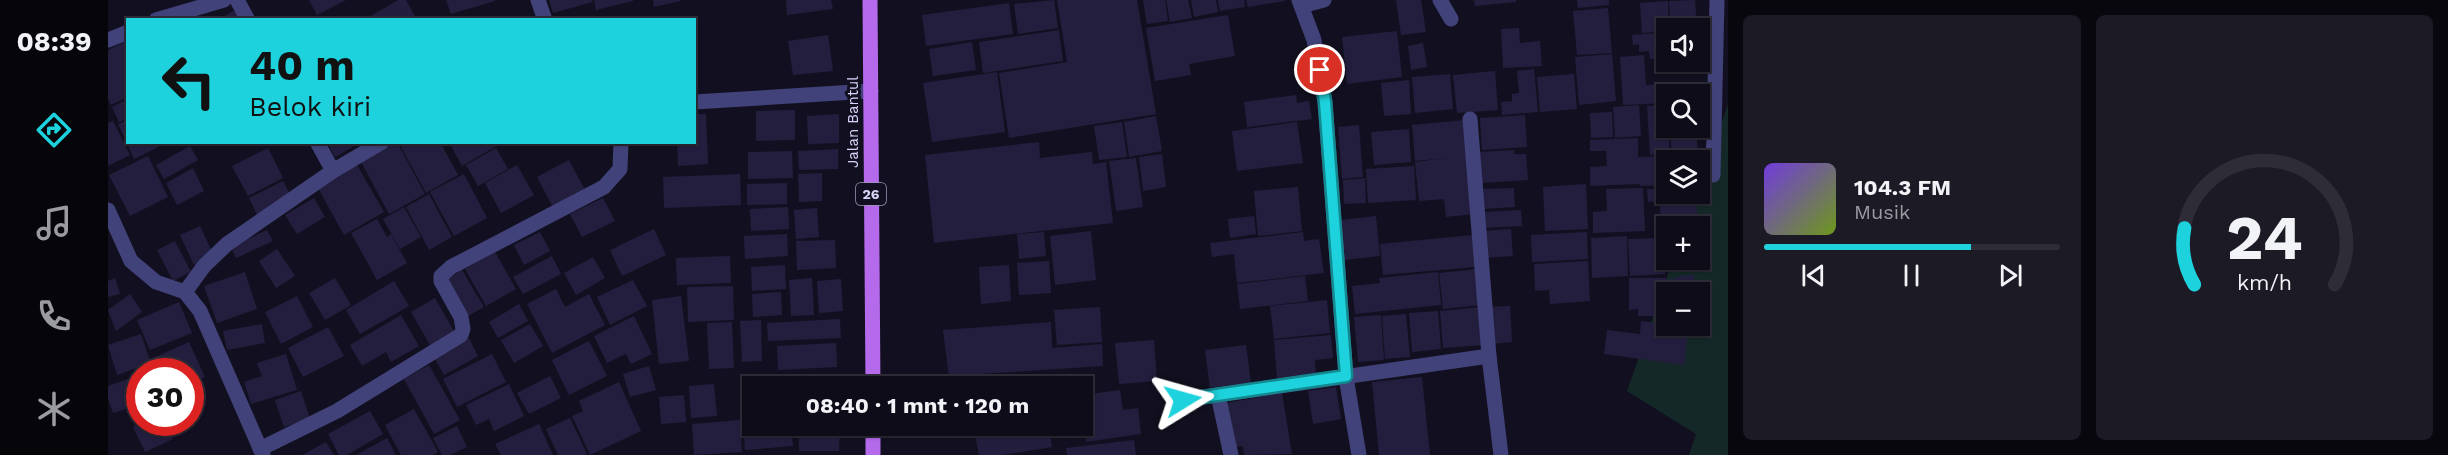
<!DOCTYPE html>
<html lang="id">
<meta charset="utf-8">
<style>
:root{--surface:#0e0c18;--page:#1c1a25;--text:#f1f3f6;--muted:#9b9ba2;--line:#2e2c37;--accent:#1dd2dc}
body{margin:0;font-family:"Work Sans",sans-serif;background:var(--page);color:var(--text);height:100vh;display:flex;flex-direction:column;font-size:22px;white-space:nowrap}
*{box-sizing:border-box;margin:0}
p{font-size:20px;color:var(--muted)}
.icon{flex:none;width:33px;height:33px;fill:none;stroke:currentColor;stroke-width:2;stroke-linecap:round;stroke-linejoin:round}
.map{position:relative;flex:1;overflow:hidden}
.sheet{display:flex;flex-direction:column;gap:15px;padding:15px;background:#08070d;width:720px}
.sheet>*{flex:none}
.guide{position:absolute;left:18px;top:18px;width:570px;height:126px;border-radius:0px;box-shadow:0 2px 4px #0004,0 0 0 2px var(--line);background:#1dd2dc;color:#111;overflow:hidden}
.buttons{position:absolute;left:1548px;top:18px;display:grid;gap:12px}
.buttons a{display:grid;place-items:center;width:54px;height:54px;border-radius:0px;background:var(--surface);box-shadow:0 2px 4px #0004,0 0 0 2px var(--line);font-size:30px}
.speed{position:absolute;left:18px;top:358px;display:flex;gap:12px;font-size:30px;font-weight:700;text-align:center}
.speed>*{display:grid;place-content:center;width:78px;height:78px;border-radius:50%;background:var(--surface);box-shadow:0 2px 4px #0004,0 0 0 2px var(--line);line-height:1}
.speed .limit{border:9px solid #d22;background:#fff;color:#111}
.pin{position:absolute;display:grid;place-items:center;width:51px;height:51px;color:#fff;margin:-26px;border:3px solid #fff;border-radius:50%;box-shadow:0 2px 6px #0007}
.me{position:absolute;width:66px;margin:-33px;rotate:82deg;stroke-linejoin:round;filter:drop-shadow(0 0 4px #0008)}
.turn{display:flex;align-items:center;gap:21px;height:126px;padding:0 24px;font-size:27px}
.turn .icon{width:78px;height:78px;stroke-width:2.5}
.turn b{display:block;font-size:42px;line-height:51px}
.sheet .card{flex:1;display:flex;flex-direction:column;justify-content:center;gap:9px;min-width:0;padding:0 21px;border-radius:9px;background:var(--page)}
.sheet .dial{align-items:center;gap:0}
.dial svg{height:156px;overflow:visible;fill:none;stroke:var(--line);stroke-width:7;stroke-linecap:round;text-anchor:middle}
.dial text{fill:var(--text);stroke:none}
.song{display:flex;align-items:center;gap:18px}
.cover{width:72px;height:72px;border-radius:9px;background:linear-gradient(135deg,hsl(260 70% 55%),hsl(80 70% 35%))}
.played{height:6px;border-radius:3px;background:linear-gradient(90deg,var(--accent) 70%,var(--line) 70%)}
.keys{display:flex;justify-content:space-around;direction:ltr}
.sheet .tiles{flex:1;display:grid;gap:15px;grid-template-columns:repeat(2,1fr)}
.trip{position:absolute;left:634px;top:376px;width:351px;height:60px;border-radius:0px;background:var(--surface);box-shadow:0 2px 4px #0004,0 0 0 2px var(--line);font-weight:700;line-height:60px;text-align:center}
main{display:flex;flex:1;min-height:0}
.dock{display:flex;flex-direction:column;width:108px;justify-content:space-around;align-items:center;background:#06050a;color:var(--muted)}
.dock .icon{width:42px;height:42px}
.dock .on{color:var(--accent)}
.dock b{font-size:27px;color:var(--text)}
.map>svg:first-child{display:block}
</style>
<main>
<nav class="dock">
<b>08:39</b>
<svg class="icon on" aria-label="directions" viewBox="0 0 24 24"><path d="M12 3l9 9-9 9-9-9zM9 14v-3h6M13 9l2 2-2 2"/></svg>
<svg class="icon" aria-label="music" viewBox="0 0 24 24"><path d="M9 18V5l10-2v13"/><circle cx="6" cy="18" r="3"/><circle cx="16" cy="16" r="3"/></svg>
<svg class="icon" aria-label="phone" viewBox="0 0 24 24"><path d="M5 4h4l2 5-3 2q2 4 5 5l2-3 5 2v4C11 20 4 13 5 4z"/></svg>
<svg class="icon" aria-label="climate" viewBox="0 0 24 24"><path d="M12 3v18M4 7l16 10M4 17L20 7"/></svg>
</nav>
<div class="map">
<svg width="1620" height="455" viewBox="0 0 1620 455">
<rect width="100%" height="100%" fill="#121020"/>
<path fill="#142927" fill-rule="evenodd" d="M1620 104V455H1581L1588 434 1519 391 1565 260H1592V226H1577L1589 194H1592V185ZM1558 292H1592V326H1558Z"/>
<path fill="#231e3e" d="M201 0H238L209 15Z
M290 0H298L309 20H256Z
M338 0H387V1L343 14Z
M441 0H484L485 2 445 13Z
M486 0H525V1L488 10Z
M545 0H572V1L546 7Z
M678 0H723L725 9 679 15Z
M946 0 950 28 910 34 906 4Z
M949 0H1029L1048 114 901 138 891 73 959 62Z
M1035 0H1057L1060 21 1039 24Z
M1058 0H1080L1084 18 1062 22Z
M1083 0H1108L1110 12 1086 17Z
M1110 0H1136L1137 7 1112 11Z
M1138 0H1176L1177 1 1140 7Z
M1288 0H1313L1318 32 1293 35Z
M1366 0H1408V2L1367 6Z
M1469 0H1501V5L1470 8Z
M1587 0 1589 28H1563L1561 1Z
M1560 1 1561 28H1558V31L1534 33 1532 3Z
M901 3 905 34 818 46 814 15Z
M1500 8 1504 53 1469 55 1465 11Z
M128 9 134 20H111Z
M1120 15 1127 56 1081 64 1083 75 1047 81 1038 28Z
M1411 28 1412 43 1432 41 1434 66 1395 68 1393 29Z
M951 30 955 61 875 73 871 42Z
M1289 31 1294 77 1239 84 1234 37Z
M1558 32V58L1542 59 1541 51 1531 52V44L1525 45 1524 35Z
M720 35 725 71 685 75 680 41Z
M20 40V97L3 105 0 99V50Z
M1592 41H1599L1601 71 1592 72Z
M864 42 868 70 825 76 821 49Z
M1315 43 1319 67 1303 70 1300 46Z
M1504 54 1508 101 1471 105 1467 57Z
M1536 55 1538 85 1592 82 1593 94H1558V103L1515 105 1512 57Z
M1426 69 1430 112 1394 115 1393 102 1404 101V94L1411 93 1409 71Z
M1387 71 1390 110 1349 113 1345 75Z
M889 72 897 132 824 142 815 83Z
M1342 74 1345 109 1307 113 1304 77Z
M1466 74 1469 109 1432 112 1429 77Z
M1301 80 1303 114 1276 116 1273 83Z
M1188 95 1189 103 1201 101 1204 119 1139 127 1136 102Z
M20 99V118L11 122 4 107Z
M1531 105 1533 136 1507 138 1505 107Z
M1558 105 1562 154 1542 155 1539 106Z
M687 110V140L648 141V111Z
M1504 112 1505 137 1483 138 1482 113Z
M586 114H598L600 164 570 166 569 142H586Z
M731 114V143L700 144 699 116Z
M1417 115 1419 147 1374 150 1372 118Z
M1048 116 1054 151 1021 157 1016 122Z
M20 120V142H60L26 159 10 124Z
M1358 120 1366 214 1338 217 1336 199 1311 201 1307 162 1339 158 1307 161 1304 125Z
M5 121 22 155 0 166V123Z
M1014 122 1019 157 991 160 986 126Z
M1189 122 1195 163 1129 171 1124 131Z
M1251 125 1255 177 1234 179 1230 127Z
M1301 129 1303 162 1266 165 1263 132Z
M1588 129 1590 153 1564 155 1562 130Z
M1530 138V157L1562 156V160H1558V185L1532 186V184L1482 186V167L1499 166 1498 151H1482V140Z
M219 142H253L227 157Z
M284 142H289L317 194 281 214 252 160Z
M301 142H332L350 175 318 193 293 147Z
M341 142H392V144L354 166Z
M931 142 932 158 984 152 985 164 998 162 1005 223 826 243 817 155Z
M82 146 90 160 56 179 48 165Z
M160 148 175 178 140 196 124 166Z
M388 148 400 169 370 186 358 165Z
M730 149V169L691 170 690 151Z
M1406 150V154H1418L1420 180 1373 183 1371 152Z
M684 151 685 178 640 179V152Z
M1054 154 1058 187 1035 191 1031 157Z
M1588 155V160H1564L1563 156Z
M40 156 60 197 22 216 1 175Z
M1028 158 1035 207 1008 211 1001 161Z
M461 160 477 190 445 207 429 177Z
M249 165 276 212 236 235 210 188Z
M409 165 426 195 393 213 377 183Z
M1306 166 1308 200 1260 203 1258 169Z
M85 168 96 191 69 205 58 183Z
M714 173V201L691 202 690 174Z
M356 174 379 218 346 236 322 192Z
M632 174 633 205 556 208 555 177Z
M1257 178 1258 203 1236 204 1235 180Z
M175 181 184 198 149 215 141 198Z
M679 183V204L639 205V184Z
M1478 184 1480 229 1437 231 1435 187Z
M1190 187 1194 231 1150 236 1146 191Z
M1406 188 1407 207 1375 209 1374 189Z
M1535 188 1537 231 1485 233V212L1499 211 1498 189Z
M1539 189H1558V194H1588L1590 226H1558V233H1553L1552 201 1540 202Z
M321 194 344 237 321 250 298 207Z
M206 198 217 217 189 234 177 215Z
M495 198 507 221 474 237 462 214Z
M296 207 313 237 292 249 275 219Z
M680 207 681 229 643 231 642 209Z
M709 208 711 237 688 239 686 210Z
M1413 210 1414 226 1375 228 1374 212Z
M1146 216 1148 234 1122 238 1120 219Z
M1268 216 1272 256 1236 260 1233 220Z
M269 219 279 237 283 234 299 263 269 280 243 233Z
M92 226 106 256 86 265 72 235Z
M546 229 558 255 514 276 502 250Z
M1403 229 1405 256 1375 258 1374 231Z
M159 230 165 241 128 258 123 247Z
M983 231 988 280 947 285 942 236Z
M432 232 442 251 416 265 406 245Z
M936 232 938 256 911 259 909 234Z
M1195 232 1196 241 1211 239 1216 273 1129 283 1126 254 1104 257 1102 243Z
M1479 232 1480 259 1424 262 1423 235Z
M679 234 680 256 637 259 636 236Z
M1365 235 1367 267 1275 275 1272 244Z
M1519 236 1520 276 1484 278 1483 238Z
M1555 238 1557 274 1522 276 1520 239Z
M727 240 728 268 689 270 688 241Z
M67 241 83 272 65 281 49 250Z
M169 249 187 276 168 288 151 261Z
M387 252 408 289 378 306 357 269Z
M444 256 453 274 415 294 405 277Z
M622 256 623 283 569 285 568 258Z
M485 257 497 278 468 295 456 273Z
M1558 260H1591L1592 270 1558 272Z
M941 261 943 293 911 295 909 263Z
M1480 261 1482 301 1442 304 1441 290 1427 291 1426 264Z
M677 265 678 289 644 291 643 267Z
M901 265 903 301 873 304 871 267Z
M1370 269 1374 305 1335 309 1331 273Z
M354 270 376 307 360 316 338 280Z
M137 272 149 309 109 323 96 286Z
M1330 272 1333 305 1247 314 1244 286 1272 283 1271 278Z
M1586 275 1587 292H1562V279H1569V276Z
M1197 276 1200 301 1132 309 1129 284Z
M7 278 12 294 0 297V281Z
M227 278 243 305 217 320 201 293Z
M704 278 706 315 683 316 681 280Z
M1521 278H1558V316H1530V309L1521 310Z
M733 279 735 311 711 313 709 281Z
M525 280 539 306 502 325 489 297Z
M286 281 301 306 252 334 238 310Z
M625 286 626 320 580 322 579 287Z
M448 289 457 307 481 294 497 325 444 353 419 304Z
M673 292 674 315 645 317 644 294Z
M22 294 34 312 8 331 0 310Z
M189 296 205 327 173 344 157 312Z
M573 296 581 361 551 364 544 300Z
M327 298 346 331 322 345 303 312Z
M1219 300 1222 333 1166 339 1162 306Z
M71 302 84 333 42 350 29 320Z
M411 304 420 321 390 338 381 322Z
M1402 306 1404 342 1382 344 1380 307Z
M992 307 994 342 949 345 946 310Z
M1374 307 1377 345 1335 348 1332 311Z
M1330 311 1333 349 1304 352 1301 313Z
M1298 314 1302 357 1277 359 1274 316Z
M293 315 311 346 283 362 278 352 254 366 242 345Z
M1273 315 1276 360 1250 362 1246 317Z
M526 316 544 354 523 364 518 354 499 363 486 336Z
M732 319 733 338 660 341 659 323Z
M653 320 654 361 634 362 632 321Z
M1533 321 1558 324V326L1581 327 1576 365 1496 354 1499 330 1532 334Z
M624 322 626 368 601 369 599 323Z
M943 322 944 348 994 344 995 366 841 376 835 330Z
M154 324 157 343 119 350 115 331Z
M422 324 435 346 406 363 393 340Z
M220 327 236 356 195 377 180 348Z
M33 334 43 363 9 375 0 345Z
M1223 335 1225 358 1207 360 1208 376 1169 379 1166 340Z
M361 338 370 356 336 375 326 357Z
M1046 340 1049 381 1011 384 1007 343Z
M481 341 499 376 461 395 444 360Z
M81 342 97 377 82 384V372H51L45 358Z
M728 343 729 367 670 370 669 346Z
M1138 345 1143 383 1102 388 1097 350Z
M178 354 189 390 143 404 136 382 154 376 149 363Z
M384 354 398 382 349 407 335 379Z
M321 365 352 420 326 434 296 379Z
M541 366 548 390 522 397 515 374Z
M442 376 453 398 421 414 409 393Z
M26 377 32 394V404L5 413 0 398V386Z
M1314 377 1322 455H1271L1264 382Z
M945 378 946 385 958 383 959 387H914L913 382Z
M511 382 533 431 482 455 464 416 475 411 471 401Z
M858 382 859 387H826V385Z
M401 384 416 416 386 431 381 419 368 425 358 405Z
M606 384 609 416 583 418 581 386Z
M1228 387 1233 419 1205 424 1200 391Z
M1012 390 1015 410 1030 408 1033 434 978 442 975 395Z
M193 391 202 419 176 427 167 400Z
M1174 393 1184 454 1136 455 1135 446 1125 447 1118 403Z
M576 395 578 422 553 424 551 397Z
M306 409 330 452 325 455H293L277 425Z
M262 411 275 434 239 455H231L220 434Z
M462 418 479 454 477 455H450L438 429Z
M645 419V426H683L685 446 637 450 635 420Z
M632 420 634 452 586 455 584 424Z
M33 423H58L65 439 37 452 25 427Z
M431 424 445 455H393L387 444Z
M349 426 359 447 342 455H334L325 438Z
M691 426H732L731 451H691Z
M829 426H863L864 433 831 437Z
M917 426H941L944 447 894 455H871L867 435Z
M279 438 288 455H248Z
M1026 440 1028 455H959L958 448Z
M218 442 226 455H194Z"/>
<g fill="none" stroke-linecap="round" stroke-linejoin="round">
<path stroke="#414279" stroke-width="15" d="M1381 356 1393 455"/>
<path stroke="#414279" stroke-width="15" d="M129 0 140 20
M430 0 437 20
M1191 0 1206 40 1217 102 1238 377 1251 455
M1332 0 1343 19
M1193 6 1216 0
M48 20 116 0
M0 40 20 32
M586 102 763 91
M209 142 225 171
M1605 175 1609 0
M0 210 23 261 48 282 77 292 92 311 155 455
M77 292 96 266 119 244 225 171 274 142
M1110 395 1123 455
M1075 400 1381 356 1362 119
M152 449 229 411 353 335 355 329 353 317 333 281V276L343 267 496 187 512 169 513 142"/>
<path stroke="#b46aeb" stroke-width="15" d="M762 0 765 387
M765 426V455"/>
</g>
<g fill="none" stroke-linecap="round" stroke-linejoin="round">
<g stroke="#13888f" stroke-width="15">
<path id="route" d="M1075 400 1238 376 1217 102 1212 70"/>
</g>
<use href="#route" stroke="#1dd2dc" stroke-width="10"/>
</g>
<g text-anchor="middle" stroke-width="6" stroke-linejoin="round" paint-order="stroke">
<rect fill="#121020" stroke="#9c99b8" stroke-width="1.5" x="748" y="183" width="30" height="22" rx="4.5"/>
<g font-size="14" font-weight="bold" fill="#d7d4f9">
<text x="763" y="199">26</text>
</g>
<g font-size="15" fill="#d7d4f9" stroke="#121020">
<text transform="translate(745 122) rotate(-90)" y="5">Jalan Bantul</text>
</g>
</g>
</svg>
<div class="buttons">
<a><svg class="icon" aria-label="sound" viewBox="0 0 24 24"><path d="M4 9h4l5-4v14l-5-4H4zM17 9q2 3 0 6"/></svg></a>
<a><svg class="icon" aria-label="search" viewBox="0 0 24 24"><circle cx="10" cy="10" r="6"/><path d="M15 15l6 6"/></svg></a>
<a><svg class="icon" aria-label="layers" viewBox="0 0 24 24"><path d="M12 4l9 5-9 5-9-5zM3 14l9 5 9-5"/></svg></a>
<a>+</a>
<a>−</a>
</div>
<div class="speed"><div class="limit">30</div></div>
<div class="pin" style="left:1212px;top:70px;background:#d93025"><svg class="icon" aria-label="arrive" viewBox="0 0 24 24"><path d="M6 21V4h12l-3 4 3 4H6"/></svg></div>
<svg class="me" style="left:1075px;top:400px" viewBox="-20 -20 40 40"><path d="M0-17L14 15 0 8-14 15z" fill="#1dd2dc" stroke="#fff" stroke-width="4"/></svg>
<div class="trip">08:40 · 1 mnt · 120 m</div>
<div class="guide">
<div class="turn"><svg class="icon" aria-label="left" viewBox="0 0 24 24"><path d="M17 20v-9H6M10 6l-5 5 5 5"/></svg><div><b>40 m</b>Belok kiri</div></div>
</div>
</div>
<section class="sheet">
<div class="tiles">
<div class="card">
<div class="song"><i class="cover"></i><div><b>104.3 FM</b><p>Musik</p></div></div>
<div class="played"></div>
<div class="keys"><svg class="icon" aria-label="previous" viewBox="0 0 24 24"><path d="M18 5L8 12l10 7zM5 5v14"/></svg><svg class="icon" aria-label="pause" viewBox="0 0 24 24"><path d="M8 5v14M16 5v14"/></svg><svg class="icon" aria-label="next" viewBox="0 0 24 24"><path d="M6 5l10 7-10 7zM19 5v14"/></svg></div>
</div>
<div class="card dial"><svg viewBox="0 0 100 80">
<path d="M14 69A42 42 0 1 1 86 69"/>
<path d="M14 69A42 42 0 0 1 9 40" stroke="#1dd2dc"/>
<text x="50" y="56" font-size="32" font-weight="700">24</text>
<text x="50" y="72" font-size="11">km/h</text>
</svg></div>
</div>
</section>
</main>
